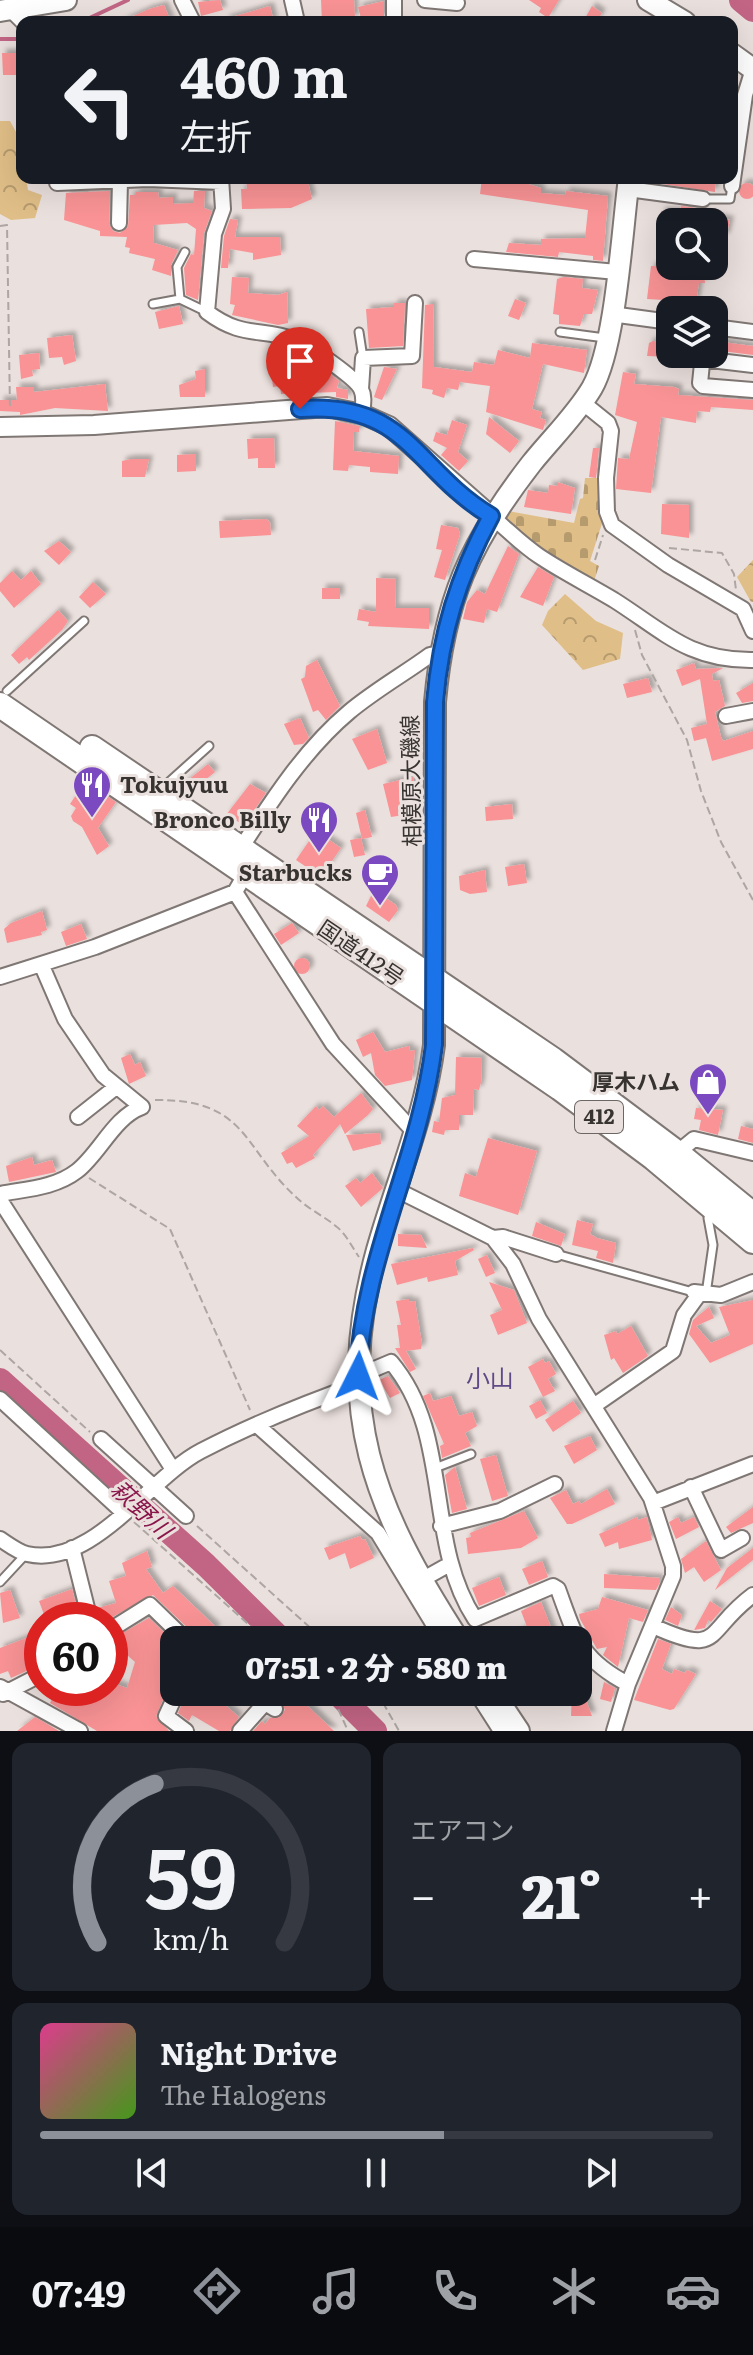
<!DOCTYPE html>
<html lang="ja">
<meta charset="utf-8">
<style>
:root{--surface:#171b24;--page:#20242c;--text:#f1f3f6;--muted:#9ea1a6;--line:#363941;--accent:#8c9099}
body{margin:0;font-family:Literata,"Noto Sans JP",serif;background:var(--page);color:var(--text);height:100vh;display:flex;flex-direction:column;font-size:30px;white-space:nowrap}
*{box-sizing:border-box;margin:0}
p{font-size:26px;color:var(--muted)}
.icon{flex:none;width:44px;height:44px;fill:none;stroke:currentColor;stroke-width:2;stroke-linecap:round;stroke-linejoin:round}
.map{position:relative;height:1731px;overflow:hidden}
.details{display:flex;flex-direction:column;gap:12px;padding:12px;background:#0d0f14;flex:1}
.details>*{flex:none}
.top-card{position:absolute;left:16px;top:16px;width:722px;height:168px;border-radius:16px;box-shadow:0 8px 32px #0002;background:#171b24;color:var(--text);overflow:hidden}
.buttons{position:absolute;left:656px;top:208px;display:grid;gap:16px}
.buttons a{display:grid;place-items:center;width:72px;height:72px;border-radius:16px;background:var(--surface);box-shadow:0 8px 32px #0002;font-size:40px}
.speed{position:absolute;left:24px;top:1602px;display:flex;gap:16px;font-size:40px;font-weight:700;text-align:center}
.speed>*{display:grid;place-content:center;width:104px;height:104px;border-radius:50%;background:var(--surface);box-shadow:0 8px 32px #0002;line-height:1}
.speed .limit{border:12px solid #d22;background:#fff;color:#111}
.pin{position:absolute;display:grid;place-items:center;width:68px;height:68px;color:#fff;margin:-82px -34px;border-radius:50% 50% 50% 0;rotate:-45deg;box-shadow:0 0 8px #0007}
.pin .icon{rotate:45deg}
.me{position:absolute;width:88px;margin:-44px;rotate:3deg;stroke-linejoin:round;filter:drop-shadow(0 0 6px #0008)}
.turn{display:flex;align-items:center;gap:28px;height:168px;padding:0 32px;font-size:36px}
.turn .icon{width:104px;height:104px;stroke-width:2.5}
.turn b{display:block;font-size:56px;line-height:68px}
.big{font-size:60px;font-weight:800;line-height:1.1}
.details .widget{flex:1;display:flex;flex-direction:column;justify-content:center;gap:12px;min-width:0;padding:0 28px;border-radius:16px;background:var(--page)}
.details .dial{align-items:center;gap:0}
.dial svg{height:208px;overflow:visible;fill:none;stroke:var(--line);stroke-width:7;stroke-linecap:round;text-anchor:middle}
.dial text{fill:var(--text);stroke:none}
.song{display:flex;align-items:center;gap:24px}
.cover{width:96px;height:96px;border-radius:12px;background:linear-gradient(135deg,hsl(330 70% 55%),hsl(100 70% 35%))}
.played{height:8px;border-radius:4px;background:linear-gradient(90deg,var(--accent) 60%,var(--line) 60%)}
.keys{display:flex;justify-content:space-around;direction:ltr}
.heat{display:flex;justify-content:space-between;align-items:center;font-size:44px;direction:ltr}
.details .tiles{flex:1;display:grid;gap:12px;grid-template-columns:1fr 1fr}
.widget:last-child{grid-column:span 2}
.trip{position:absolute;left:160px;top:1626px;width:432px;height:80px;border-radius:16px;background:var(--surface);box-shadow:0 8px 32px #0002;font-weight:800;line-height:80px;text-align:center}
.tab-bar{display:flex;height:128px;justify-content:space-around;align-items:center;background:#090b0e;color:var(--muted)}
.tab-bar .icon{width:56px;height:56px}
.tab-bar .active{color:var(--accent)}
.tab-bar b{font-size:36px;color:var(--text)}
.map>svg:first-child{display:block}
</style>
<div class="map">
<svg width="753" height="1731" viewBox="0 0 753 1731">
<defs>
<pattern id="forest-crowns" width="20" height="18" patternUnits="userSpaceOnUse" patternTransform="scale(2)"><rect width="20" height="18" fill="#e0be87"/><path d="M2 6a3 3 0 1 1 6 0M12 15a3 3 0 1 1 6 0" fill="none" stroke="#b69b6f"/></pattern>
<pattern id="cemetery-stones" width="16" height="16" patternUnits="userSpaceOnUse" patternTransform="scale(2)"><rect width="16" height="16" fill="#e0be87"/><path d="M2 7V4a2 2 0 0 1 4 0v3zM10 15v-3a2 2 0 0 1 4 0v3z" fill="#b69b6f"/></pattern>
<filter id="shadow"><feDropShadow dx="4" dy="-4" stdDeviation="2" flood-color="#0004"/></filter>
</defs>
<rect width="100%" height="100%" fill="#eae0dd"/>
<path fill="url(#forest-crowns)" d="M0 121H10L21 141 22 178H26L28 190 42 195 35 218 11 220 0 214Z
M753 560V602H751L737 577Z
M565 594 596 621 623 633 620 659 583 670 542 625 548 611Z"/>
<path fill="url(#cemetery-stones)" d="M585 478H601L605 514 590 561 599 566 594 581 540 549 505 516 508 511 574 523 580 499 583 498Z"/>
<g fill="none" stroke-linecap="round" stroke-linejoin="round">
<path stroke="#c26585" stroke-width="4" d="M81 22 128 0
M0 39H22"/>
<path stroke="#c26585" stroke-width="24" d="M741 0 753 10
M0 1380 206 1565 282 1640
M336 1692 375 1731"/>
</g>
<path fill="#f99395" filter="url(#shadow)" d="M220 0 223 10 201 16 198 2Z
M321 0H354L355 18 322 22Z
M529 0H559L548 18 539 12 541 8Z
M384 1V18L362 22 358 7Z
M164 5 171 22H120L149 9Z
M270 6 274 22H226L225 19Z
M592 6 602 13 596 22H583Z
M2 53H22V75H3Z
M246 178H307L312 199 291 208 242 209 241 189H247Z
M482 178H509L541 188V193L565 195 566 191 608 196 603 261 593 260V256L559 252 558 257 506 252 509 243 541 245V239L585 238 588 210 480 194Z
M649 178H716L715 192 649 182Z
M739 191a8 8 0 1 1 16 0a8 8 0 1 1-16 0Z
M110 191 109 224 113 231 120 233 128 227 130 195H136V192H158L159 198 173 197V204L193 203 194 191H205L204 208 212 211 204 233 198 300 186 295 184 268 191 254 194 255 196 229 187 223 153 225 154 243 178 250 171 265V276L152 270 155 259 129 253 130 248 125 247 127 237 100 236V231L64 220 66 193Z
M681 206 704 209 702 222H661V211H680Z
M714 217 730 220 726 237 714 235Z
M230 219 238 220 235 237H280L281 255 253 260V253L230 249 228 268H221L224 236Z
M651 266H703L705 283H699L696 302 647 299Z
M232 277 249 278 248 293 278 295 287 292 288 323 278 325 232 315 235 305 230 304Z
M564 277 583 279 582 288 598 290 592 314H584L580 326 559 324V315L553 314 557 279Z
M515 299 526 303 519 320 508 316Z
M394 303H405L403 346 369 348 366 309 394 307Z
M433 304 434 367 472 372 474 362 494 365 498 350 530 358 532 343 587 350 584 373 543 364 532 409 542 412 540 418 546 420 543 430 486 412 490 386 460 382 458 390 447 388 444 398 432 394 433 390 422 388 425 305Z
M179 306 183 324 159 329 155 312Z
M72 335 76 361 64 365 62 357 49 358 47 338Z
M653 341 670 344V357L647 356 649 343Z
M714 341 753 346V355L714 350Z
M39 353 40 369 32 370 33 376 21 379 19 355Z
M316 367 317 375 329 373 339 381 337 388 348 390V399L336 397V392L281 394 280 386 273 387 271 372Z
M384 367 397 369 382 400 374 397Z
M205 369V397H180L179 385 196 379 195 371Z
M623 372 636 374 634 384 674 387 679 389 678 395 753 400V410L711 407 710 412 697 411 696 423 661 417 651 493 616 489 618 458 629 459 637 422 615 415Z
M105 384 108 411 55 408 20 415V412L0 411V400H17L16 387H34V392Z
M489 417 519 441 510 453 486 434Z
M452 420 467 425 458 452 468 461 459 471 441 455 447 448 433 441 436 432 447 435Z
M335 421 359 426V432H354L353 451 399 456 398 474 370 472V467L349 465 348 471 333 470Z
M274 438 275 468H258V458L248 459 247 439Z
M593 448H599L596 478 589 477Z
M196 454V471L177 472V455Z
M131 459H149L145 477H122V461Z
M557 482 575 488 571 514 524 507 528 490 548 493 549 485 557 486Z
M662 504 689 505V538L661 534Z
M266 519 270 522 271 535 220 538 219 521Z
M441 525 458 528 460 534 445 580 434 577 442 550 436 549Z
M59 541 71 552 59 565 44 551Z
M508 546 519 554 497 612 487 609 484 623 463 619 467 602 477 590 485 594Z
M538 567 554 577 543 606 520 597Z
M12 571 21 580 31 571 41 584 14 608 0 591V583Z
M376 578 396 579 395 608H429V629L368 626 369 622 357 620 359 609 376 612Z
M93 582 106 594 90 608 79 597Z
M322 588H340V599H322Z
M58 610 68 621 62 630 29 660 27 657 19 664 11 655Z
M317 660 340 706 326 720 318 710 313 712 301 679 305 677 306 666Z
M694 663 696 669 723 668 712 674 713 681 719 680 725 706 715 712 721 737 723 741 753 731V749L712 761 706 738 694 741 691 728 707 724 700 679 682 686 676 670Z
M648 678 652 692 627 698 623 684Z
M753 683V701L742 703 736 693Z
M300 718 309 738 303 744 294 745 284 724Z
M377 729 387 763 368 770 352 739Z
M208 764 215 772 189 793 182 785Z
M413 777 417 796 409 797 410 814 391 817 383 784Z
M250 784 266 793 244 825 226 815Z
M91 786 116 802 98 828 109 846 97 855 82 827 73 821 71 816 76 808 70 804 78 792 84 796Z
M512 804 513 819 486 821 485 807Z
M365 810 372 837 362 839 356 813Z
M316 831 341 848 321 877 296 860Z
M361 838 365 855 354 857 350 840Z
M524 864 527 883 508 886 505 867Z
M485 870 487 892 470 894 460 890 459 876Z
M374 890 396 905 398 910 389 922 366 906Z
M42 911 47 930 41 932 42 935 7 943 4 929 11 923Z
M292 923 299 933 281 945 274 934Z
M81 924 87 939 66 946 61 932Z
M294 966a8 8 0 1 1 16 0a8 8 0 1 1-16 0Z
M373 1032 385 1052 409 1046 410 1051 415 1050 412 1080 385 1086 375 1075 371 1053 363 1057 356 1040Z
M130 1054 135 1065 140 1062 146 1076 129 1084 121 1058Z
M456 1057 482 1058 481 1082 479 1090 474 1089 473 1115H459V1130H445L444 1135 432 1132 434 1121 439 1122 442 1098 455 1095Z
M361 1093 373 1109 368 1115 345 1134 340 1124 313 1155 315 1158 296 1168 292 1162 287 1164 281 1153 309 1136 297 1126 316 1106 319 1110 323 1106 334 1117Z
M696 1108 723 1110 718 1135 699 1130 701 1120 694 1119Z
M741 1126 753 1129V1143L738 1139Z
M380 1133 381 1144 353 1151 346 1135Z
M488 1138 537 1151 518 1215 459 1196 465 1173 476 1177Z
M32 1157 34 1165 52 1160 56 1172 9 1182 6 1166Z
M372 1173 383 1188 361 1207 345 1186 356 1178 360 1183Z
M577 1220 593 1224 590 1234 597 1238 616 1243 613 1263 596 1258 598 1251 572 1245Z
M536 1222 565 1234 561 1246 532 1236Z
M398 1234 421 1235 427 1248 398 1246Z
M473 1248 474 1250 455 1261 458 1275 428 1282 427 1277 397 1285 391 1264Z
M487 1255 495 1273 486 1277 478 1259Z
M489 1282 514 1290 527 1323 498 1335 490 1315 502 1310Z
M409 1299V1302L415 1301 422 1344 421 1349 406 1351 416 1369 410 1372 395 1348H400L397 1325H401L396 1301Z
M753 1300V1344L710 1363 689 1334 693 1320 709 1307 714 1318 696 1326 711 1343 730 1335 719 1307Z
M631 1326 648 1356 623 1373 614 1358 611 1360 604 1335 616 1331 617 1334Z
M543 1359 545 1363 549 1361 556 1374 548 1379 555 1391 543 1397 528 1367Z
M388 1376 400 1393 390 1398 379 1380Z
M430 1393 433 1401 451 1396 459 1416 472 1412 477 1426 465 1433 471 1446 442 1458 440 1446 444 1444 423 1396Z
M540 1400 547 1413 536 1419 529 1406Z
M573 1401 581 1413 553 1432 545 1420Z
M590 1436 597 1450 574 1464 564 1446Z
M496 1455 508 1496 492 1501 480 1459Z
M455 1467 467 1509 452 1513 445 1475Z
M607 1489 615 1504 572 1524H567L550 1498 566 1490 573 1504 579 1501 581 1504Z
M753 1507V1523L731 1533 726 1527Z
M524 1511 538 1538 521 1548 468 1554 466 1538 471 1537 470 1533Z
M637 1517 638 1520 647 1517 652 1540 619 1549 618 1542 605 1547 599 1534Z
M678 1517 681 1523 694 1517 699 1527 676 1539 669 1522Z
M360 1536 362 1540 365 1539 374 1558 350 1569 345 1553 329 1560 324 1548Z
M706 1541 721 1570 704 1582 694 1567 685 1573 681 1559Z
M753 1548V1560L715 1590 727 1568Z
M147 1551 152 1567 146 1569 163 1593 173 1586 217 1628 208 1640H196L193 1633 153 1595 107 1620H100L97 1608 116 1603 109 1581 126 1576 122 1563Z
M542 1561 548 1577 529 1585 522 1569Z
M604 1574 660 1578V1582L656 1590 604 1588Z
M499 1577 506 1595 479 1606 472 1588Z
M72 1589 80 1620H46L39 1601Z
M10 1590 20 1618 3 1623 0 1593Z
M602 1597 648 1610 643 1622 629 1618 618 1667 603 1655 607 1647 597 1649 580 1619 579 1614 598 1609Z
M710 1601 722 1609 711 1622 708 1620 705 1628 694 1630Z
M541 1602 556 1640H503L527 1627 521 1611Z
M671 1607 682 1615 678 1626 665 1620Z
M149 1618 174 1642V1683L168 1688 156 1716 169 1731H97L50 1703 58 1688H72L82 1693 84 1688 105 1698 110 1682 127 1688 135 1662 120 1649 110 1672V1640Z
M42 1632V1664L11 1678 8 1671 0 1674V1648Z
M658 1639 671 1644 662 1669 672 1674 674 1669 685 1673 687 1670 696 1674 674 1709 670 1710 634 1700Z
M604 1682 615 1688 611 1702 600 1699Z
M187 1692H219L228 1697 224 1704 239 1717 230 1731H219L192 1715 189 1721 178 1713Z
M263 1692H293L334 1731H253L262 1721 265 1724 270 1718 280 1717 285 1710 281 1701Z
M572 1692H583L592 1716H571Z
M35 1717 59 1731H17Z"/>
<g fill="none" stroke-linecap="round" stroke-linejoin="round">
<g stroke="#7f7774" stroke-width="11">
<path id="lane" d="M703 199H730L732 186
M185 252 177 267 180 299 207 312
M153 304 180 299
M359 332 363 358
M560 332 605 338
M7 691 84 621
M160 790 209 746
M556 1254 693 1292
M706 1294 713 1245 708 1218 712 1214
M435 1468 471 1454
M0 1582 26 1554
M233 1692 242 1698"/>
</g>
<g stroke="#7f7774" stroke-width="18">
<path id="street" d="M182 0 193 22
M292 0 297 22
M425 0 457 3
M12 11 23 22
M394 22V0
M57 178V183L148 179 221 182
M221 178 223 209 214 234 207 312C243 339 260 327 295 340 308 345 356 378 361 389 365 397 363 405 362 414
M732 186 745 95 753 69
M628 189 703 199
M119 223 120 181
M474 259 617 272
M611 314 670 322
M714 327 753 332
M703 354 700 383 703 386 753 390
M702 359 753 365
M361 389 363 358 412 356 415 303
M582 402 608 423 611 431 606 478 607 512 612 525 668 565 743 609 753 631
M491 516C507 529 521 544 539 556 563 572 589 585 614 600 663 631 689 661 753 660
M726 716 753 711
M241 848C272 800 305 749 349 712 374 691 404 674 430 655L439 653
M246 873 235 892 333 1044 415 1133
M0 977 95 947 235 892
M78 1117 116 1087
M677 1153 694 1139 753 1153
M397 1190 493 1238 503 1237 556 1254
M0 1194C26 1189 55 1188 77 1171 100 1153 114 1117 142 1107L103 1075 65 1019 42 966
M0 1200 172 1468
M493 1238 513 1264 539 1319 651 1498 673 1566V1576L628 1684 614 1731
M694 1292 721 1295 753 1282
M358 1376 391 1362C453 1435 424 1541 475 1619L553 1586 558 1589C576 1638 580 1659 628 1684
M0 1399 124 1513
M595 1405 673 1351 684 1315 700 1293
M257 1425 378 1533 443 1640
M101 1439 186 1516
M691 1487 721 1550 742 1538
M653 1503 753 1464
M441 1526 500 1511 555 1484
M0 1539C8 1544 18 1552 27 1554 92 1569 149 1478 201 1451 251 1425 305 1403 359 1384
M72 1548 90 1620
M416 1583 450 1564
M653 1626C723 1658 704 1631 753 1595
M110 1630 150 1605 186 1640
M0 1687 80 1731
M177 1692 166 1716 186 1731
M476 1692 501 1731
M3 1694 42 1674
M240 1731 265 1703 275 1709"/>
</g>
<g stroke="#7f7774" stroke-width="22">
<path id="secondary" d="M0 427 94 425 327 407 362 414 389 426 491 516"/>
</g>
<g stroke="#7f7774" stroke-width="24">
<path id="primary" d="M648 0 685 22
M0 11 66 0
M732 54 753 69
M459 1640C373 1507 333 1410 377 1250 396 1182 425 1117 434 1045L435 702C444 600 469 544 531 464 551 439 576 415 592 388 616 346 622 230 629 178
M493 1692 519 1731"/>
</g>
<g stroke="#7f7774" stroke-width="28">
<path id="highway" d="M0 705 560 1088 654 1158 753 1241
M92 748 553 1060 677 1153 753 1215"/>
</g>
<path stroke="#ada6a3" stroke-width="2" stroke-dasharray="8 4" stroke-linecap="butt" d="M0 226 7 225 10 409
M669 548 722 553 734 574 736 590
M595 560 603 535
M635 630 642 655 687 740 701 791 721 842 753 900
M155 1100C248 1099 242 1148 296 1197 308 1209 324 1216 337 1227 346 1234 352 1247 359 1257
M89 1178 170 1229 250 1410
M0 1350 90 1432
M134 1522 266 1640
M197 1526 324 1640
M322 1692 336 1704 348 1731
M377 1692 399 1731"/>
<use href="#lane" stroke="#fff" stroke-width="7"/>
<use href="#street" stroke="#fff" stroke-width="14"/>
<use href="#secondary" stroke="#fff" stroke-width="18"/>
<use href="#primary" stroke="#fff" stroke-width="20"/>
<use href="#highway" stroke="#fff" stroke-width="24"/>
</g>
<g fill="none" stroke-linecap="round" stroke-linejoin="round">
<g stroke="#114b97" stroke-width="20">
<path id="route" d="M300 409C408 401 414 470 491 516 458 577 441 633 435 702L434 1045C420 1160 362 1258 358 1376"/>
</g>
<use href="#route" stroke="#1a73e8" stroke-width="14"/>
</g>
<defs>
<g id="restaurant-pin" transform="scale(2)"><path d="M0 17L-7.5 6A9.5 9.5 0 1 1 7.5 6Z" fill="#7b49c0" stroke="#eae0dd"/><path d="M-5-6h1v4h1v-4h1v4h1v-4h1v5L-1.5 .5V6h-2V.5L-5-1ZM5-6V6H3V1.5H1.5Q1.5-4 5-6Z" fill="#fff"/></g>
<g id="cafe-pin" transform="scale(2)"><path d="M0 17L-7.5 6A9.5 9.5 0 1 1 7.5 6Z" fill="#7b49c0" stroke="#eae0dd"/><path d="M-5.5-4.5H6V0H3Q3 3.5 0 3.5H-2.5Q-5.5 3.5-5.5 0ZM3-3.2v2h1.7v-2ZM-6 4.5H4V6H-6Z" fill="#fff"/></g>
<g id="shop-pin" transform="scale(2)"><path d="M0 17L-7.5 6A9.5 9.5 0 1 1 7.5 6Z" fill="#7b49c0" stroke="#eae0dd"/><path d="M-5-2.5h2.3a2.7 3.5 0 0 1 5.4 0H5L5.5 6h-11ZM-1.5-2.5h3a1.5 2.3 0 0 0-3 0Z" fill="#fff"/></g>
</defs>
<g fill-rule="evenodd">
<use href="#restaurant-pin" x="92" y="785"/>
<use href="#restaurant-pin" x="319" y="820"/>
<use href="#cafe-pin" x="380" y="873"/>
<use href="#shop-pin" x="708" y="1082"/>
</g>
<g text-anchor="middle" stroke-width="6" stroke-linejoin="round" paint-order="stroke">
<rect fill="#eae0dd" stroke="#6c6765" stroke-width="2" x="575" y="1101" width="48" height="32" rx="6"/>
<g font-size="20" font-weight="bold" fill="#363331">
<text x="599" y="1124">412</text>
</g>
<g font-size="22" fill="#363331" stroke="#eae0dd">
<text transform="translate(411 781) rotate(-91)" y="8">相模原大磯線</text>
<text transform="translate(361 953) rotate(34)" y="8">国道412号</text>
</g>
<g font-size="22" font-weight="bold" fill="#363331" stroke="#eae0dd" text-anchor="end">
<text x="120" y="793" text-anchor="start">Tokujyuu</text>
<text x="291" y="828">Bronco Billy</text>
<text x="352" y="881">Starbucks</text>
<text x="680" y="1090">厚木ハム</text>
</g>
<g font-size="24" fill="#604987" stroke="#eae0dd">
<text x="490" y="1387">小山</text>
</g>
<g font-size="24" font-style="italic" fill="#8a174b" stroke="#eae0dd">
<text transform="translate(141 1510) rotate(43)" y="8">萩野川</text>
</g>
</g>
</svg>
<div class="buttons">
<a><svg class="icon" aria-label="search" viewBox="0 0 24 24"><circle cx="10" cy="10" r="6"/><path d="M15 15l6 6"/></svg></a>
<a><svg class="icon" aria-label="layers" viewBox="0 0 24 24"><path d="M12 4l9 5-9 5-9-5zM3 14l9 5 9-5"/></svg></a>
</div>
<div class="speed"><div class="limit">60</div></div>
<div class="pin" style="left:300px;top:409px;background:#d93025"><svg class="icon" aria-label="arrive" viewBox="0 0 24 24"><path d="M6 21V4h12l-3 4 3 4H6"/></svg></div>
<svg class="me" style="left:358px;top:1376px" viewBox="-20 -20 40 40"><path d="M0-17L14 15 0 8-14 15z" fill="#1a73e8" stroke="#fff" stroke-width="4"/></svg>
<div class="trip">07:51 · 2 分 · 580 m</div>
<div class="top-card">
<div class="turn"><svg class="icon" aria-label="left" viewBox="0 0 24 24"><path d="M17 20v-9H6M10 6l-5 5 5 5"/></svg><div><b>460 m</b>左折</div></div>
</div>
</div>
<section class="details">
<div class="tiles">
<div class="widget dial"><svg viewBox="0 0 100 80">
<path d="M14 69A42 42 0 1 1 86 69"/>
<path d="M14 69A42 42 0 0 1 36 8" stroke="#8c9099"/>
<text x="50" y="56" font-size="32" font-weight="700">59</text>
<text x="50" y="72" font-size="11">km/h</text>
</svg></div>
<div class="widget"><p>エアコン</p>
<div class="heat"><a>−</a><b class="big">21°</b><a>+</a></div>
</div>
<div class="widget">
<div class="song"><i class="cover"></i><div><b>Night Drive</b><p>The Halogens</p></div></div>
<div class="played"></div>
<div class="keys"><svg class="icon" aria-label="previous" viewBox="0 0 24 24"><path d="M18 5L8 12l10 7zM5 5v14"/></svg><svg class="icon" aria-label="pause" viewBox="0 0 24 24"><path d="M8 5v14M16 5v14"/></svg><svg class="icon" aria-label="next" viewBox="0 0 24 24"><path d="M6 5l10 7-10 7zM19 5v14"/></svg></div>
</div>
</div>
</section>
<nav class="tab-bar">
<b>07:49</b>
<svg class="icon active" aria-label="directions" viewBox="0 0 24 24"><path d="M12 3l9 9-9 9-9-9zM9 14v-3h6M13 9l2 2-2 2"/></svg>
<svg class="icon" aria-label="music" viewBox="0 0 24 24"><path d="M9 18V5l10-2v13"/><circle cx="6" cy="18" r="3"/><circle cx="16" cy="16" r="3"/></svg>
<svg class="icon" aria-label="phone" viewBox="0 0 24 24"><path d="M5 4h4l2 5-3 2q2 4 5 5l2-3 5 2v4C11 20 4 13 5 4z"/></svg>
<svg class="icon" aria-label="climate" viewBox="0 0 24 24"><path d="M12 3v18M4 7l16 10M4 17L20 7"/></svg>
<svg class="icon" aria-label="car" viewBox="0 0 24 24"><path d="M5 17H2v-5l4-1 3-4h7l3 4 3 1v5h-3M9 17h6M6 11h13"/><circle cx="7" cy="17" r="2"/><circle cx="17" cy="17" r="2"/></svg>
</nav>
